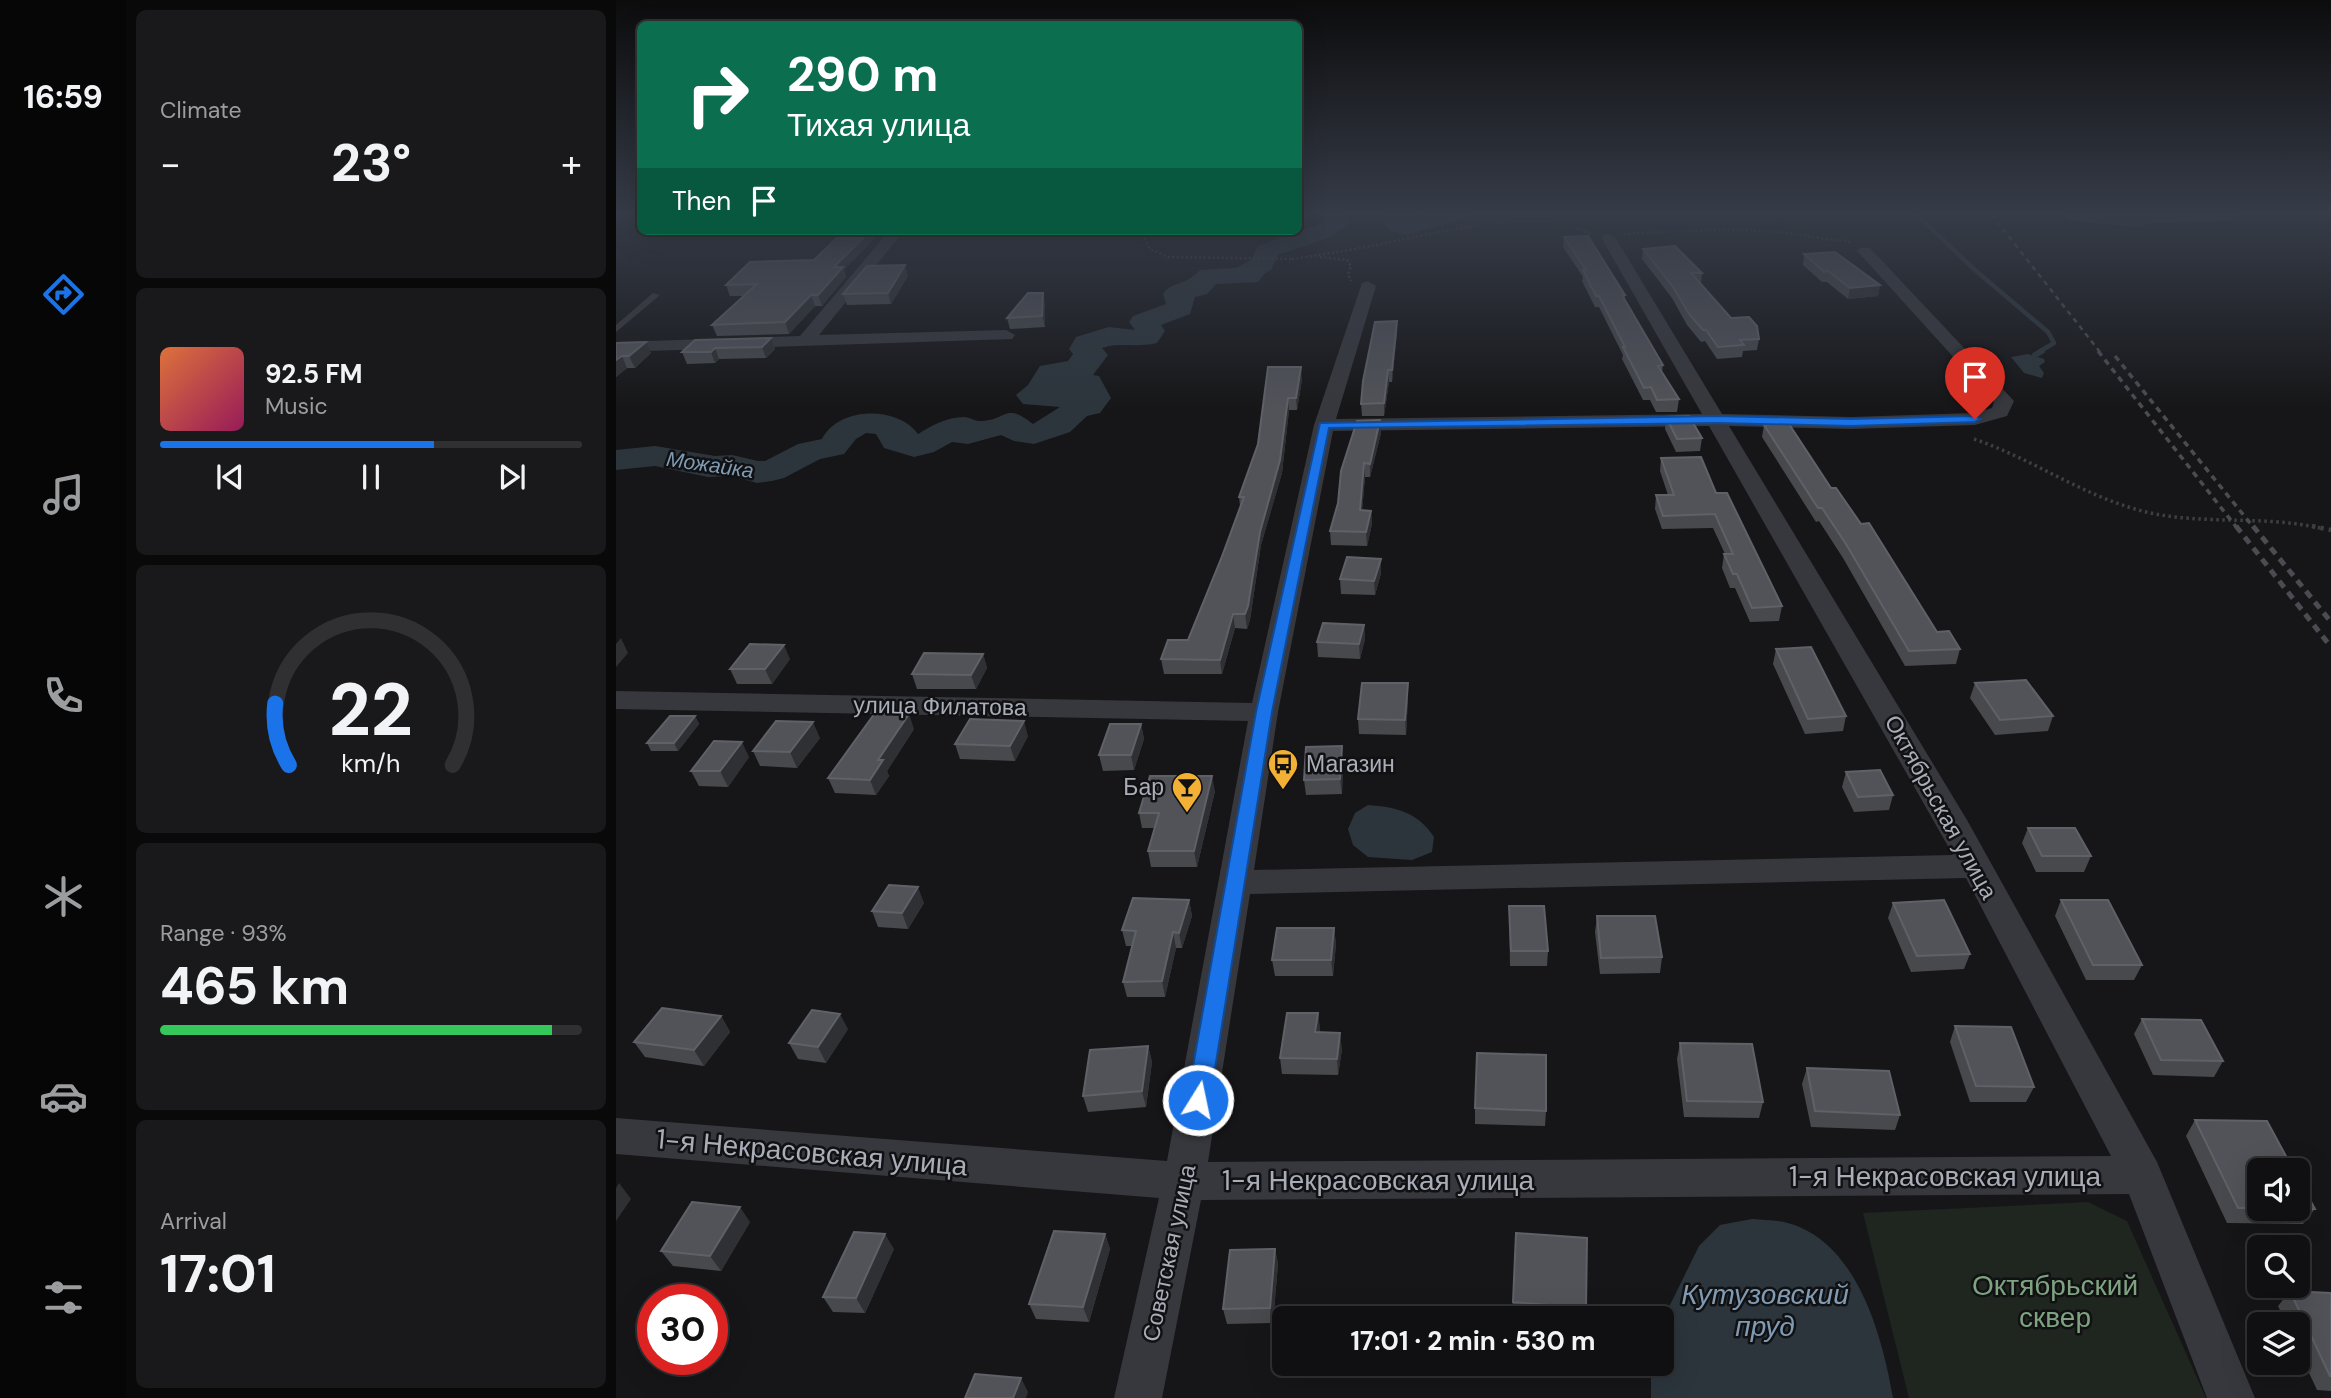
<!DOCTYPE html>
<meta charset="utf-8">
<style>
:root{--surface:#101012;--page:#19191b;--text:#f1f3f6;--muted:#9c9d9f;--line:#303032;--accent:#1a73e8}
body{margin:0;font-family:"DM Sans",sans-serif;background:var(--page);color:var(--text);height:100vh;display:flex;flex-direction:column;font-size:26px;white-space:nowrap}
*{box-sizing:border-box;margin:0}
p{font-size:23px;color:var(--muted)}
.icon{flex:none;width:38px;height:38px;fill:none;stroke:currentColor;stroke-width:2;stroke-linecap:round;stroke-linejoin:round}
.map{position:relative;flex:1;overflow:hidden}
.side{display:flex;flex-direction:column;gap:10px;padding:10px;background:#09090a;width:490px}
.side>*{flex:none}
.guide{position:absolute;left:21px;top:21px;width:665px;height:214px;border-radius:10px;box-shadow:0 7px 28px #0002,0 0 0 2px var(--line);background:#0b6e4f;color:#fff;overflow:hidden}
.controls{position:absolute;left:1631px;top:1158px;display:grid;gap:14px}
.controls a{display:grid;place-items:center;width:63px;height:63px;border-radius:10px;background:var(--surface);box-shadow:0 7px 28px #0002,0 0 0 2px var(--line);font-size:35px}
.speed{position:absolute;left:21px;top:1284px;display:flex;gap:14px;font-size:35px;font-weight:700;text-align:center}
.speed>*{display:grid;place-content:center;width:91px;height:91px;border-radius:50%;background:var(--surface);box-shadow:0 7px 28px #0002,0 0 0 2px var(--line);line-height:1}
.speed .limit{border:10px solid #d22;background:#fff;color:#111}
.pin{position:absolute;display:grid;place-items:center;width:60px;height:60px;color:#fff;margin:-72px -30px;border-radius:50% 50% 50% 0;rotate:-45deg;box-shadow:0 0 7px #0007}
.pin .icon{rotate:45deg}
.me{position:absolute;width:77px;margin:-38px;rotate:10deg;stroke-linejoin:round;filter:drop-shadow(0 0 5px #0008)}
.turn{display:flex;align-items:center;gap:24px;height:147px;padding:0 35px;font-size:32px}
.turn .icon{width:91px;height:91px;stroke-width:2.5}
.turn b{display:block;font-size:49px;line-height:60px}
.then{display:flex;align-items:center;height:66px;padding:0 35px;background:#0003;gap:14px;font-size:26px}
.big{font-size:52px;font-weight:700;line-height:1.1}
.side .widget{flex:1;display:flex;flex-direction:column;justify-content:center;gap:10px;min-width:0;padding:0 24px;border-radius:10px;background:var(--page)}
.side .dial{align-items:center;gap:0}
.dial svg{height:182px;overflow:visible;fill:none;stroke:var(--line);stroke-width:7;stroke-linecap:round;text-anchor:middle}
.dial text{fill:var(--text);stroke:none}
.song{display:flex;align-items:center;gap:21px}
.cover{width:84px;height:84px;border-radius:10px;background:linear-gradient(135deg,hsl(20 70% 55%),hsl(330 70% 35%))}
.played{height:7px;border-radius:4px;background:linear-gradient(90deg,var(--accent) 65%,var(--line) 65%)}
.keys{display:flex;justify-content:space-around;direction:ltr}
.heat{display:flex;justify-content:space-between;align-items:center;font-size:38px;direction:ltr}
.charge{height:10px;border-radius:5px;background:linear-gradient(90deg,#34c759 93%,var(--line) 0)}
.trip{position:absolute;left:656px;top:1306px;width:402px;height:70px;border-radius:10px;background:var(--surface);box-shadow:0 7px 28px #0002,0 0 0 2px var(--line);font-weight:700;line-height:70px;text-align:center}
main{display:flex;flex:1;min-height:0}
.menu{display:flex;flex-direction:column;width:126px;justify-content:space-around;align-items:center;background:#060607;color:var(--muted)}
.menu .icon{width:49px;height:49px}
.menu .selected{color:var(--accent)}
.menu b{font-size:32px;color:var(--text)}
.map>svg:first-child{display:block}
</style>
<main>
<nav class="menu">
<b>16:59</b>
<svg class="icon selected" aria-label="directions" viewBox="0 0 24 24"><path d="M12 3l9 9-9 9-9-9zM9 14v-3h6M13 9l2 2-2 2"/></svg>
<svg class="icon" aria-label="music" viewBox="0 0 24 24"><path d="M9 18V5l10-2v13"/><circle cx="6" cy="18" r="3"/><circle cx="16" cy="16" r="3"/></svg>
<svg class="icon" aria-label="phone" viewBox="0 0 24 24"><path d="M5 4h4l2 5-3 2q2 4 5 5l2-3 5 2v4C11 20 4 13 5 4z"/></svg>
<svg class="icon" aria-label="climate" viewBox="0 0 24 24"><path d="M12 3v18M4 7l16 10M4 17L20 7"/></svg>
<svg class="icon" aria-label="car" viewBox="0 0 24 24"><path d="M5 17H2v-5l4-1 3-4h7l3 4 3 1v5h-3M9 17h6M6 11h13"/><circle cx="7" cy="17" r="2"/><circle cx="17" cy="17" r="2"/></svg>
<svg class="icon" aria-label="filters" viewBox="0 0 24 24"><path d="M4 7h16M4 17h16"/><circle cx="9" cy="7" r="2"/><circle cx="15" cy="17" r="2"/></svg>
</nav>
<section class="side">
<div class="widget"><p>Climate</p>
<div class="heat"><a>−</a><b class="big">23°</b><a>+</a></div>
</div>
<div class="widget">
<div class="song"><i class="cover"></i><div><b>92.5 FM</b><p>Music</p></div></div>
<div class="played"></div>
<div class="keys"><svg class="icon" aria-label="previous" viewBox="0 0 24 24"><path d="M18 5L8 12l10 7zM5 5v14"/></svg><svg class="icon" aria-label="pause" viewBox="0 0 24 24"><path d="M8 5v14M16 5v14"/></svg><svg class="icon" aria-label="next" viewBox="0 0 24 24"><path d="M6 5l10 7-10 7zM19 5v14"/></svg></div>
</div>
<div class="widget dial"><svg viewBox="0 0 100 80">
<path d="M14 69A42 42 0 1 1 86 69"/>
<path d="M14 69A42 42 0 0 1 8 42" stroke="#1a73e8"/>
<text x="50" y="56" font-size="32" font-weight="700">22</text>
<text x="50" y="72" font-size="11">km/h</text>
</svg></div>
<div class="widget"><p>Range · 93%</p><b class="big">465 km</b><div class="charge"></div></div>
<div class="widget"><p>Arrival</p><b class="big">17:01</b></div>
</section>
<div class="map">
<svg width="1715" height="1398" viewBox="0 0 1715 1398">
<rect width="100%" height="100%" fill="#161618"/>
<path fill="#1e261f" d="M1472 1202 1511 1221 1590 1398H1293L1247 1213Z"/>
<path fill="#2c353c" d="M1412 354 1428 359 1429 362 1423 366 1428 373 1426 378 1408 373 1395 357Z
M752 805C780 807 802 812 818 837L816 852 796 860 752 857 737 845 732 829 739 813Z
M1136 1219C1146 1220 1158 1220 1168 1222 1241 1239 1266 1335 1277 1398H1035V1378L1038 1363H1046L1047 1331 1053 1307 1083 1246 1104 1225Z"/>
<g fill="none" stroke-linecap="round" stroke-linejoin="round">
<path stroke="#2c353c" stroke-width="4.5" d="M1300 214 1359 270 1432 332 1438 343 1423 352"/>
<path stroke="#2c353c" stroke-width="6" d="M1419 355 1426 351"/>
<path fill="#2c353c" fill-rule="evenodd" d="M707 214H729L733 223 715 237 662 255 655 270 649 273 642 282 600 284 591 294 579 297 574 314 545 325 549 331 541 343C521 348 503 342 486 348L492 355 477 375 483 376 495 398 484 413 471 416 454 432 418 444 398 441 385 435 352 444 336 442 318 452 298 457 268 448 260 434 250 433 240 439 228 454 204 459 168 478 156 481 141 483 115 476 92 477 39 466 0 470V450L39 446 99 456 116 455 142 461H149L182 444 206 439C223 406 282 406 302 434 315 426 331 417 348 417 353 417 359 421 363 421 392 421 388 401 417 424L444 407 407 404 400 395 412 385 424 366 452 361 457 354 453 349 460 337 493 327 519 330 513 322 517 316 550 304 547 294C555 281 570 286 584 270L620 268 635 260 642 246 706 223 709 221Z
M767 214H795L792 220 815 214H852L848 219 791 235 774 231 766 220Z
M1449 214H1622L1618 219 1610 221 1535 223 1520 227 1461 221 1453 219Z"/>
<path stroke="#3d3f44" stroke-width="2.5" stroke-dasharray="2 2.5" stroke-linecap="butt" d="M523 231 534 249 552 257 678 259
M1008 234C1074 231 1138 225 1203 238 1215 241 1224 238 1235 243
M704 257 731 260 735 266 732 274 735 281
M676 259C703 255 729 251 756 246 807 236 933 202 976 236"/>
<path stroke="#3d3f44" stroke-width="3.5" stroke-dasharray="2.5 3.5" stroke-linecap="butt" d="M1358 439C1414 458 1463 493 1519 509 1579 527 1643 514 1704 528"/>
<path stroke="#3d3f44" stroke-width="4.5" stroke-dasharray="3.5 5" stroke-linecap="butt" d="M1696 526 1715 530"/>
<path fill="#37383d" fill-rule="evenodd" d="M37 293 44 295 0 332V325Z"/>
<path fill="#37383d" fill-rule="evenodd" d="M273 231H288L203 335 390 330 399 335 396 339 0 352V342L184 336Z
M992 233 999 237 1106 414 1235 417 1358 413 1376 408 1378 402 1244 254 1241 251 1244 248H1254L1398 401 1391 416 1359 425 1235 429 1113 426 1351 820 1541 1162 1639 1398H1591L1513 1194 585 1200 546 1398H498L543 1198 0 1154V1118L551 1161 632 721 0 709V691L636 703 698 425 746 283 752 281 760 286 720 419 1086 414 985 237ZM1093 426 1337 855 638 870 662 712 717 431ZM1350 878 1495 1156 592 1162 634 894Z"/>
<path stroke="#4a4c52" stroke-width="2.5" stroke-dasharray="5 4.5" stroke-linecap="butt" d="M1375 214 1484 352"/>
<path stroke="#4a4c52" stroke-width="3.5" stroke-dasharray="6 5" stroke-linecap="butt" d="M1482 351 1621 528
M1499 356 1638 528"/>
<path stroke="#4a4c52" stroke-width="5" stroke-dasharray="8 6" stroke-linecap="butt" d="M1620 526 1715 647
M1637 526 1715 622"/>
</g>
<path fill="#47494d" d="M948 237 1009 295V300L1047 365 1046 373 1063 399 1061 412H1040L1034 400H1027L1006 359 1007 355 983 307H979L966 281 967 277 947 247Z
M1027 249 1086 273 1085 283H1084L1115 318 1143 339 1141 350 1127 351 1126 357 1101 359 1089 341 1085 342 1071 325 1056 298 1026 259Z
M1188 254 1264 285 1262 296 1232 299 1211 282H1206L1187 265Z
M228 270 230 277 206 306H199L173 334 101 336 96 325 128 296H114L110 285Z
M292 276 275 304 231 305 227 294Z
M429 304V327L394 329 391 318Z
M781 321V333L776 382H773L768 416H746L745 404Z
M155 338 159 349 150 358 103 359 99 363 71 364 66 352Z
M0 343 35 353 19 368H11L0 377Z
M652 367 686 379 681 410H673L666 473 645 545 634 620 631 629 619 628 606 674H548L545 659 572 640 605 559 624 506 623 497 642 444Z
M1050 417 1086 438 1084 451 1060 452 1049 429Z
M764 420 765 433 754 477H749L746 510 755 511 756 524 751 546 715 545 714 531Z
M1148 425 1215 488 1245 524 1321 632 1344 649 1340 664 1289 666 1227 558 1203 521 1200 522 1146 437Z
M1045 458 1100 493 1166 606 1163 621 1134 622 1119 588H1114L1106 568 1108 554H1109L1097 528 1046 529 1039 509 1040 495H1052L1044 471Z
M765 559V573L759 595 725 594 724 579Z
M748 625 749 639 744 659 702 657 701 642Z
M1160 649 1230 716 1227 731 1189 734 1157 664Z
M367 654 371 668 360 689H301L296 674Z
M174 659 156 684H121L114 669Z
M792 683V698L790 735 743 734 742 719Z
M1359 683 1437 716 1432 731 1379 735 1354 698Z
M79 716 83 724 62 751H35L31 743Z
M525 724 528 739 518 770 487 771 483 755Z
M298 729 271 771 273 776 260 795 219 793 212 778Z
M412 736 399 761 344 759 339 744Z
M204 738 181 768 144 766 137 751Z
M133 757 112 787 83 786 75 771Z
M727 761 726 794 690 795 688 780Z
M1230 772 1277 795 1273 810 1238 812 1226 787Z
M599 791 581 867H535L532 851 539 828H526L523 813Z
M1412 828 1475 856 1468 872H1420L1406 843Z
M573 900 576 916 566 948H560L549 997H511L507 982 516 946H510L506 930Z
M1445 900 1526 965 1518 980H1470L1439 916Z
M308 903 292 929 262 927 256 911Z
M1277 903 1354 954 1348 969 1295 972 1272 918Z
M893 906 932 951 931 966H894Z
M981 916 1046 957 1044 973 984 974 979 932Z
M718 928 720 944 717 976H659L656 960Z
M702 1013 704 1032 726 1049 722 1075 666 1074 664 1058Z
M105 1016 114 1032 88 1066 29 1057 18 1042Z
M1526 1019 1607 1061 1598 1077 1537 1075 1518 1034Z
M1339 1026 1418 1087 1410 1102H1354L1334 1042Z
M232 1029 210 1063 182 1059 173 1043Z
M1064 1043 1147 1102 1143 1118 1068 1117 1061 1059Z
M532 1046 536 1062 530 1107 472 1112 467 1096Z
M1191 1068 1284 1115 1279 1130 1195 1127 1186 1084Z
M859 1108 930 1111 929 1126 859 1124Z
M1579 1120 1643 1171V1209H1682V1178L1699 1209 1687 1224 1611 1223 1570 1136Z
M134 1222 105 1271 57 1266 45 1251Z
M900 1233 970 1308 969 1318 896 1317Z
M489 1234 494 1249 473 1322 420 1319 413 1304Z
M278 1249 249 1313 217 1312 207 1297Z
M659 1249 662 1264 657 1323 611 1324 607 1309Z
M1674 1291 1715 1293V1391L1701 1390 1682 1349V1325H1671L1662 1306Z"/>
<path fill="#2f3033" d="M254 231H266L228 270 230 277 206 306 202 295 218 267Z
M289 265 292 276 275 304 272 293Z
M1264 285 1262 296 1232 299 1234 288Z
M427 293 429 304V327L426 316Z
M195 295 199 306 173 334 169 322Z
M781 321V333L776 382V370Z
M155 338 159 349 150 358 146 347Z
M30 342 35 353 19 368 13 356Z
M99 348 103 359 99 363 95 352Z
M6 356 11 368 0 377V360Z
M685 367 686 379 681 410 680 398Z
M772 370 773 382 768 416V403Z
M672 398 673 410 666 473 645 545 634 620 631 629 629 614 644 532Z
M764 420 765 433 754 477V464Z
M748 463 749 477 745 524 744 510Z
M755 511 756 524 751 546 750 532Z
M765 559V573L759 595 758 581Z
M617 614 619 628 606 674 604 660Z
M748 625 749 639 744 659 743 644Z
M5 638 12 653 0 667V644Z
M168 645 174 659 156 684 149 669Z
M367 654 371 668 360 689 355 675Z
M792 683V698L790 735 789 720Z
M293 714 298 729 271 771 273 776 260 795 254 780 262 760Z
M79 716 83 724 62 751 58 743Z
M408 721 412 736 399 761 394 746Z
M197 722 204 738 181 768 174 752Z
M525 724 528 739 518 770 515 755Z
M126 742 133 757 112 787 104 771Z
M726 746 727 761 726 794 724 779Z
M596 776 599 791 581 867 578 851Z
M302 887 308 903 292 929 286 913Z
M573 900 576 916 566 948 563 933Z
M718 928 720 944 717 976 715 960Z
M557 932 560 948 549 997 546 981Z
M702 1013 704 1029 701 1048 699 1032Z
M224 1014 232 1029 210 1063 202 1047Z
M105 1016 114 1032 88 1066 78 1050Z
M724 1033 726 1049 722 1075 721 1059Z
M532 1046 536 1062 530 1107 526 1091Z
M3 1183 15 1199 0 1221V1188Z
M124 1207 134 1222 105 1271 94 1256Z
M269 1234 278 1249 249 1313 240 1298Z
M489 1234 494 1249 473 1322 467 1307Z
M659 1249 662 1264 657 1323 654 1308Z
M405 1378 412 1392 410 1398H397Z"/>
<path fill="#525359" stroke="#5f6168" stroke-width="2" d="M228 231H254L218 267H227L202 295H195L169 322 96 325 141 284 110 285 134 262 198 260Z
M972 236 1009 295H1006L1047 365 1042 366 1063 399 1041 400 1035 387 1028 388 1007 347H1009L983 296H980L967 270H970L948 237Z
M1059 246 1086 273H1075L1115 318 1133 317 1141 326 1143 339 1124 340 1128 345 1102 347 1090 330H1087L1073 314 1057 287 1027 249Z
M1219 252 1264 285 1234 288 1212 271 1208 272 1188 254Z
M289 265 272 293 227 294 251 266Z
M412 293H427L426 316 391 318Z
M781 321 776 370H772L768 403 745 404 747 381 759 322Z
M155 338 146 347 99 348 95 352H66L79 340Z
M30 342 13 356H6L0 360V343Z
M652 367H685L680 398H672L664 460 644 532 632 606 629 614H617L604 660 545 659 552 640H572L605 559 628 497H623L642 444Z
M1073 416 1086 438 1061 439 1050 417Z
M764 420 754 464 748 463 744 510 755 511 750 532 714 531 722 503 725 471 741 421Z
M1173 424 1215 488H1220L1245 524 1253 523 1321 632 1333 631 1344 649 1293 651 1230 544 1206 508H1202L1148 425Z
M1085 457 1100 493H1111L1166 606 1136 608 1121 574H1117L1108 554H1117L1099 514 1047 516 1040 495H1058L1045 458Z
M731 557 765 559 758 581 724 579Z
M707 623 748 625 743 644 701 642Z
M134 644 168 645 149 669H114Z
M1195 647 1230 716 1192 719 1160 649Z
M308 653 367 654 355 675 296 674Z
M1410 680 1437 716 1384 720 1359 683Z
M746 683H792L789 720 742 719Z
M259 713 293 714 262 760H267L254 780 212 778Z
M54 716H79L58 743H31Z
M354 719 408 721 394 746 339 744Z
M160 721 197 722 174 752 137 751Z
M494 724H525L515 755H483Z
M98 741 126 742 104 771H75Z
M726 746 724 779 688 780 690 747Z
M1264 770 1277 795 1242 797 1230 772Z
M534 776H596L578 851H532L543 813H523Z
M1412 828H1459L1475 856H1426Z
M273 885 302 887 286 913 256 911Z
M517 898 573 900 563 933 557 932 546 981 507 982 520 931 506 930Z
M1328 900 1354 954 1301 956 1277 903Z
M1445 900H1492L1526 965H1477Z
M893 906H928L932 951H895Z
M981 916H1039L1046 957 985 958Z
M661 928H718L715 960H656Z
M46 1008 105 1016 78 1050 18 1042Z
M196 1010 224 1014 202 1047 173 1043Z
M671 1013H702L699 1032 724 1033 721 1059 664 1058Z
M1526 1019 1585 1020 1607 1061 1545 1060Z
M1339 1026 1395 1027 1418 1087 1360 1086Z
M1064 1043 1136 1044 1147 1102 1071 1101Z
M532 1046 526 1091 467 1096 474 1050Z
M861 1053 930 1055V1111L859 1108Z
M1191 1068 1273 1071 1284 1115 1199 1111Z
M1579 1120 1651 1121 1678 1171H1643V1208H1622Z
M1682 1178 1699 1209H1682Z
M76 1202 124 1207 94 1256 45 1251Z
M438 1231 489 1234 467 1307 413 1304Z
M238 1232 269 1234 240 1298 207 1297Z
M900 1233 971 1238 970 1308 897 1302Z
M659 1249 654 1308 607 1309 614 1250Z
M1674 1291 1715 1293V1376H1714Z
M359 1374 405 1378 397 1398H349Z"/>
<linearGradient id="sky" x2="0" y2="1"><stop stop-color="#0c0c0d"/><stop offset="0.52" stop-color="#363c48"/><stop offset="1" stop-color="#363c48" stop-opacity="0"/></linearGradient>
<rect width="1715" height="410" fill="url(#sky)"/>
<path fill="#1a73e8" stroke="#114b97" stroke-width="2" d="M1102 416 1235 419 1359 416 1365 419 1359 422 1235 426 1102 423 713 428 656 712 594 1100 590 1106 582 1109 574 1106 571 1100 640 712 704 423Z"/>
<defs>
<g id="bus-pin" transform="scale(1.575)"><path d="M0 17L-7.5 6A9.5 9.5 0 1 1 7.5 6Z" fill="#f2b134" stroke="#111113"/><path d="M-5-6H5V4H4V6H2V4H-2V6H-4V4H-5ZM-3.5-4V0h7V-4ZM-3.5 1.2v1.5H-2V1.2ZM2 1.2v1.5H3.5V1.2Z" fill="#111"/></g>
<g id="bar-pin" transform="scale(1.575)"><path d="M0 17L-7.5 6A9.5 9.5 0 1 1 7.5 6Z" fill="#f2b134" stroke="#111113"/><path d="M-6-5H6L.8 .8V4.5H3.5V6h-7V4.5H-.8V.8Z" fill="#111"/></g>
</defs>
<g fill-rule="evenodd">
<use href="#bus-pin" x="667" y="764"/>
<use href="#bar-pin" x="571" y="787"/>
</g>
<g text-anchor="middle" stroke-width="5" stroke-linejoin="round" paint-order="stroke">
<g font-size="21" font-style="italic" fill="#7f9bb3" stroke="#111113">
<text transform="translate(94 465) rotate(8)" y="7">Можайка</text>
</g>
<g font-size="23" fill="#a8adb8" stroke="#111113">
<text transform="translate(324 706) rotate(1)" y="8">улица Филатова</text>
<text transform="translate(1325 807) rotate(61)" y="8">Октябрьская улица</text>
<text transform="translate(553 1253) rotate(-78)" y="8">Советская улица</text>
</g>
<g font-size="23" fill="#a8adb8" stroke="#111113" text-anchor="start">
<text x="690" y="772">Магазин</text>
<text x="548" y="795" text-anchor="end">Бар</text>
</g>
<g font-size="28" fill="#a8adb8" stroke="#111113">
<text transform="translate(196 1152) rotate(5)" y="10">1-я Некрасовская улица</text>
<text x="1329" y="1186">1-я Некрасовская улица</text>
<text x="762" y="1190">1-я Некрасовская улица</text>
</g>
<g font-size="28" fill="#7fa381" stroke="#111113">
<text x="1439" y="1295">Октябрьский<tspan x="1439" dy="32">сквер</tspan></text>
</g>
<g font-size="28" font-style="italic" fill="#7f9bb3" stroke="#111113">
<text x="1149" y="1304">Кутузовский<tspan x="1149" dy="32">пруд</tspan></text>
</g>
</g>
</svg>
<div class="controls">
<a><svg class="icon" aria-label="sound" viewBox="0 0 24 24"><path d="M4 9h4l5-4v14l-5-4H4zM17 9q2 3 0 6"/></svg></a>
<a><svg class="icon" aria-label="search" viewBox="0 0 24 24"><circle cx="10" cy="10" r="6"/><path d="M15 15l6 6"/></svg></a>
<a><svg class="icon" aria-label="layers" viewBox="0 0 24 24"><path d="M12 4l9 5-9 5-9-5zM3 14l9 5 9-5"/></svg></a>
</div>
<div class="speed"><div class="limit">30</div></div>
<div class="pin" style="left:1359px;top:419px;background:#d93025"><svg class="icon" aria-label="arrive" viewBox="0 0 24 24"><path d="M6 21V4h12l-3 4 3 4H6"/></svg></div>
<svg class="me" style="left:582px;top:1100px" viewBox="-20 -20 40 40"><circle r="17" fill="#1a73e8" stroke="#fff" stroke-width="3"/><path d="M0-11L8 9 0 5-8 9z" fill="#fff"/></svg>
<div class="trip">17:01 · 2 min · 530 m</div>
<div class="guide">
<div class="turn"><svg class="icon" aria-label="right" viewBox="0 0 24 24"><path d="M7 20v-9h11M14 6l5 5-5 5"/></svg><div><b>290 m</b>Тихая улица</div></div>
<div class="then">Then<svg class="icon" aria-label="arrive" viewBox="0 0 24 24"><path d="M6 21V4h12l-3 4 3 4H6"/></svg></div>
</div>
</div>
</main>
